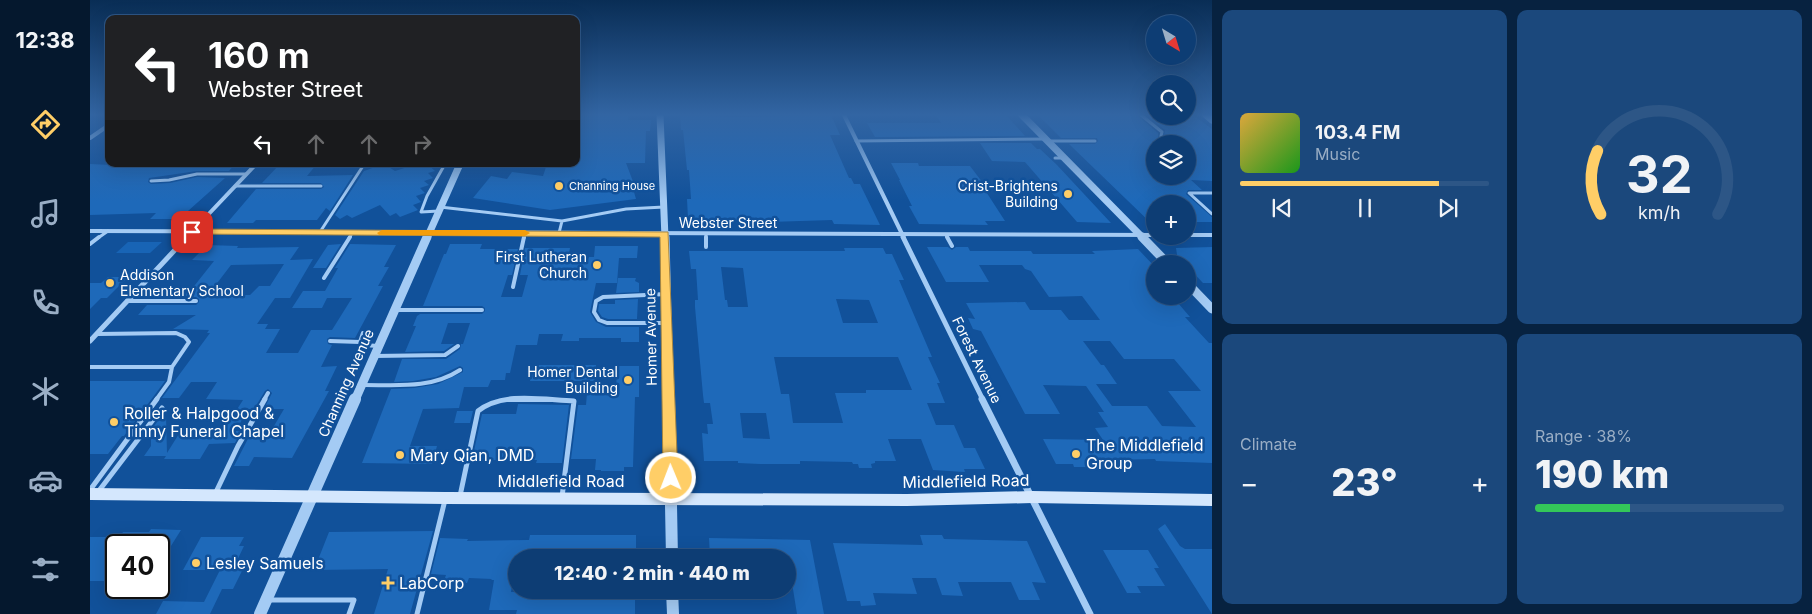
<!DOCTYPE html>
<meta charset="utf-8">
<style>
:root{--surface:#0d3d74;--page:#1b487c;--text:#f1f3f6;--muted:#9aaec5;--line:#2d5686;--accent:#ffce67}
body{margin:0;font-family:Inter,sans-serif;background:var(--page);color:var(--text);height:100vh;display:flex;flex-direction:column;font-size:19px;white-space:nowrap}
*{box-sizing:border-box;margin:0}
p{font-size:16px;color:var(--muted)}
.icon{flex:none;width:28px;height:28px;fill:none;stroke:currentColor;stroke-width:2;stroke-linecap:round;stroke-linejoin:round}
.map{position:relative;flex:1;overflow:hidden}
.details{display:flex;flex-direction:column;gap:10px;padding:10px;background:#072240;width:600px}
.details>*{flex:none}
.top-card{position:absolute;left:15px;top:15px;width:475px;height:152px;border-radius:10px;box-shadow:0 5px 20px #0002,0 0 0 1px var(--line);background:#202124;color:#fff;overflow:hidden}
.needle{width:32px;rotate:142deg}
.fabs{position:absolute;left:1056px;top:15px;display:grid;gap:10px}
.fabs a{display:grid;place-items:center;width:50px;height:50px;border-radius:50%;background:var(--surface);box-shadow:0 5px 20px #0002,0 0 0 1px var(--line);font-size:25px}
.speed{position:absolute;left:15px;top:534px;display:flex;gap:10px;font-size:25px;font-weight:700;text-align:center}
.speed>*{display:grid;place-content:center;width:65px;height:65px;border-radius:50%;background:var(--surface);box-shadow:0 5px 20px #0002,0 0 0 1px var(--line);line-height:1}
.speed .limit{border:2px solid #111;border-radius:8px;background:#fff;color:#111}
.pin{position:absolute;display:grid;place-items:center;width:42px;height:42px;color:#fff;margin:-21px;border-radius:10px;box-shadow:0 2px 8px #0006}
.me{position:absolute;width:55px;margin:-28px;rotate:359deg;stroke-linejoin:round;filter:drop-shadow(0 0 4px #0008)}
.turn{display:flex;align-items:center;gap:18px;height:105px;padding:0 20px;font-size:22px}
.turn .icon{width:65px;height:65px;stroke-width:2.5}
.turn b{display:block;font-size:35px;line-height:42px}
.lanes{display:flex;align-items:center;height:48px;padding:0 20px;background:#0003;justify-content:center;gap:25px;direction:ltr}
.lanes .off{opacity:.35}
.big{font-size:38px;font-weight:800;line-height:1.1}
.details .card{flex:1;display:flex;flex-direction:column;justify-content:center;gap:8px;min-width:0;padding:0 18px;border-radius:10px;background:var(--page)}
.details .dial{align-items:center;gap:0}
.dial svg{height:130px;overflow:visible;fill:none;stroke:var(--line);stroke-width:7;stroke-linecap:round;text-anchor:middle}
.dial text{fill:var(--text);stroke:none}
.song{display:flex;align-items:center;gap:15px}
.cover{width:60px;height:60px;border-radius:8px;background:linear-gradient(135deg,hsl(40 70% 55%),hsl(120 70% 35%))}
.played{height:5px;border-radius:2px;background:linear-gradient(90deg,var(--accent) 80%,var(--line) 80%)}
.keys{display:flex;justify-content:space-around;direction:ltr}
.heat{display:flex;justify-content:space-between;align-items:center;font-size:28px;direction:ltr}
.charge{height:8px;border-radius:4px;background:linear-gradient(90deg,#34c759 38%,var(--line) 0)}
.details .tiles{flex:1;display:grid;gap:10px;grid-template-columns:repeat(2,1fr)}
.trip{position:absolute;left:418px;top:549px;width:288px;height:50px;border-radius:25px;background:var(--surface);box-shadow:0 5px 20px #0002,0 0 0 1px var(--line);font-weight:800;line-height:50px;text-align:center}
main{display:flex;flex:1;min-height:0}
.tabs{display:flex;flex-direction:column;width:90px;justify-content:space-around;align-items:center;background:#05182e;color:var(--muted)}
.tabs .icon{width:35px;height:35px}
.tabs .on{color:var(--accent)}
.tabs b{font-size:22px;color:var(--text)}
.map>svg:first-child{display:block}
</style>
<main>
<nav class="tabs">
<b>12:38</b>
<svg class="icon on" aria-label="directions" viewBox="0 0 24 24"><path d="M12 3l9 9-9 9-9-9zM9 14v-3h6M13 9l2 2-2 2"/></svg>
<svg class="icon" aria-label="music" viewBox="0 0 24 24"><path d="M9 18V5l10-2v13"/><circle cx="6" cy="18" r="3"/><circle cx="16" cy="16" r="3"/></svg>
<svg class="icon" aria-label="phone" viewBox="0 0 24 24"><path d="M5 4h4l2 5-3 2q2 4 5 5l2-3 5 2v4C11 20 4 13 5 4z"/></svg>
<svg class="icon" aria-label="climate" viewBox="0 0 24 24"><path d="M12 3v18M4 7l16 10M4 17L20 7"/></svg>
<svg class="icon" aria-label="car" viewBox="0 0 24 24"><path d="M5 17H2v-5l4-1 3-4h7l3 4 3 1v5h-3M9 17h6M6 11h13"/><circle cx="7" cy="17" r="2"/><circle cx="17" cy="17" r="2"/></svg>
<svg class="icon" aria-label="filters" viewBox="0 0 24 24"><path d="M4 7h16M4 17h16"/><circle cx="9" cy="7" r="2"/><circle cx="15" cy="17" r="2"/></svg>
</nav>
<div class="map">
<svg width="1122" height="614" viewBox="0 0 1122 614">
<rect width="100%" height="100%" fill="#11519a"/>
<path fill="#1864b5" d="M38 242H72L60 253H26Z"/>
<path fill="#1e69b9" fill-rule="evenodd" d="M486 115H539L538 120H561L560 131H556L555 163H536L547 192H544L546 199 460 210 383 198 401 176 417 179 422 172 453 176 456 167 486 164Z
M590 115 647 117 741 115 750 135H740L759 178H761L764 184H770L790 225 744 224 742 220 679 222 678 220H637L632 222H618L617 219H598L597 199H601L599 170H597L593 130H591Z
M846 115H916L935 136 785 137 777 123H851Z
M948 115 1048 116 1068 133V137L1071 139 1074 137 1075 130 1058 116 1103 115 1122 129V181L1101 180 1112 190H1098L1096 194 1122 217V222H1098V204H1065V227L979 144H1005L1008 141 1007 138H971ZM1065 144H1098V177L1065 176Z
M890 143H941L947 149H950L967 165 1021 223 987 222 935 162 902 161Z
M801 163H828L829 166H880L896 187H893L915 221H895L898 225 829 224 819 206H822L809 180H810Z
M0 164 42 166 41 167H109L113 164H145L139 171H107L59 178 58 182 61 184 80 183 107 177 135 178 89 219H60L66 213 0 215Z
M190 164 226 165 217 176 263 175 240 211 236 208 227 220H166L163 223H137L166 189H231L234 187 231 183H172Z
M294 164 305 171 327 164H337L345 171 338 173 343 178 334 181 339 185 330 188 335 193 326 196 331 202 323 205 328 210 310 217 306 213 300 216 290 205 262 218 257 215 250 219 245 215 274 171Z
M251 244 236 268H223L238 245Z
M260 244 306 245 294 267H299L288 286H293L265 338 240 337 237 339 238 344 242 345 231 367 247 366 235 391H239L202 458 164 457 159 466H144L162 431H181L194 409H174L182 393 178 389 175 391 164 409H159L145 431H151L145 443 119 444 110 459H74L76 456H54L61 446V430L70 418 76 416 77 453 92 429 135 428 153 400 116 399 127 382H101L89 398H72L120 333H117L119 330 83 329 106 315H48L57 305H106L109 302V299L106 297H64L70 290H101L124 261 102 260 117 245 148 246 147 248 209 247 200 260 223 259 200 298H185L167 324H178L175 329H190L176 353H208L221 330H242L262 298H237L232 308H202L213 291H235L248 268H245ZM194 264 180 286H169L160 295H118L141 265Z
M360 244H392L390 249H428L422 275H418L411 297H432L438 275H430L435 248H480L478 259H498L499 257H504L505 246H548L547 258H529L527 283H506L500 312 506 322 516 327H549V342H531V338H489V341H471L473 334H449L447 345H426L420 373H416L415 380H401L398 387H374L369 408 333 409 320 446H347L342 464 272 463 301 389 324 388 348 384 373 372V368L370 366 346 377 323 381 304 382 312 359H356L370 349 371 344H373L380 323H358L351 344H364L354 351 315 352 326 326H323L327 316 330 314H392L395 311V308L392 306H333L354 254H356Z
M837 247H858L862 250 866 247H878L880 251H941L943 254H1005L1002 251 1048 249 1065 267V296H1082L1100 317H1095L1119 343H1122V463L1066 461 1065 459 1015 460 1019 467H984L983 464H966L953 439 1013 440 1005 428 1018 427 1008 412H1014L996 386 953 385 970 414H935L891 331 883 329 878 318 885 319 876 303 935 302 940 310H971L979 320H1010L992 296 959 297 941 271 935 269 932 265H889L899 282H856ZM993 341H1020L1034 359H1084L1111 391H1078L1106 427 1072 426 1057 406H1022L1006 384H1027L1014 365H1011Z
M1122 247V283H1113L1098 267V261H1088L1086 248Z
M754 248H793L796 254H802L814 280H809L842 357H838L850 383H847L855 403H837L846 425H864L874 448H885L895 469H874L875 472 843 470 831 439H798L806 461H785V463L781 464 782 468H769L768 464H763L762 462 710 461V464H670L648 463V461H614L612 433 618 434 617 424H623L620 403H614L613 395 605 307V300H608L606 269H601L599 251H755ZM631 267 653 268 658 307H638L637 300H635ZM746 299 779 300 788 323H753ZM684 357H808L822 390H776V393H745L753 423H703L699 394H691ZM650 413H676L680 439 653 438Z
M18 277H38L17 298H11L0 309V283H11Z
M528 278H546L545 281 549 283V292L526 293Z
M548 299 547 319H518L512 317 508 311 509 304H525V300Z
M443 365H506L505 381H440Z
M527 366H549V397H545L543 467H534V471H511V470H505L506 459H481L488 405H496L497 393H526Z
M0 381H75L34 436H32L18 454H0Z
M428 404 479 405 472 463H446L447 460H382L392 414H426Z
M367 411H383L380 423H364Z
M1075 524 1090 546 1095 549H1122V614L1068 529Z
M61 529 91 530 69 565V545H26V574L22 581H0V537H26V542L33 532H59Z
M343 531 320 614H284L298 569 224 570 239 532Z
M440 535H546V558H426L421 592 545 593V614H426L427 610H399L404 580H401L402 579 379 578 377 583H353L356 575 341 574 350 538 378 539 377 541 439 540Z
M830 535H852L854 539 937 541 956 583 942 582 950 600H929L921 582H868L873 596 852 595 846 578H822L827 594 783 593 786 605 771 606 770 601H757L743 543 833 545Z
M111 537H154L149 546H154L143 569H153L143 589H132L120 614H66L73 601 114 602 130 570H93Z
M619 538 720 540 734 614H707L698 558H620Z
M1013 550H1058L1069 568H1064L1075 586H1047L1051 593H1037Z"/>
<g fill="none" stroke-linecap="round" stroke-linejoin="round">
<path stroke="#a4cbf4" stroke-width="3" d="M1051 115 1072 132 1071 136
M766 141 955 139
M960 141H1005
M965 158H973
M61 181 79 180 107 174H156
M145 186H231
M1122 193H1099L1122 214
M350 207 472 221
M349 211 331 212 337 196 355 164H370
M230 232 273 166
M469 233 472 221 536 209 574 207
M616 234V238
M856 235 858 238
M8 238 18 231
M259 238 263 232
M434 238 435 233"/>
<path stroke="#a4cbf4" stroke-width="4" d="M616 237V247
M857 237 862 246
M0 244 9 237
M234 278 260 237
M423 287 434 237
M577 294 513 297 506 301 504 312 509 320 517 323H578
M37 301H106
M304 310H392
M273 333 270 342 272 345 289 346
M7 334 86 333 95 337 99 342 82 367
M240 341 270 342
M284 356 355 355 368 346
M0 367H82L79 382 66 400
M274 385C307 385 341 389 370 370
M174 400 178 393
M415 400H469"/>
<path stroke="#a4cbf4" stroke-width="5" d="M0 490 67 399
M8 492 72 408
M126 492 148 446 175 399
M370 496 388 411C413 391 455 400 484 401L472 497
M178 600H264L259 614
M327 614 355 500"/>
<path stroke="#a4cbf4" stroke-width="4" d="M754 115 814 238
M0 138 19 125
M0 231 1065 235
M1098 235H1122
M96 238 166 164"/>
<path stroke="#a4cbf4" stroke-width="5" d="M813 237 893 400
M0 341 97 237"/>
<path stroke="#a4cbf4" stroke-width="7" d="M892 399 1000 614"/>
<path stroke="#a4cbf4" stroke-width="7" d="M570 115 575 238
M932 115 1053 238
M1116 115 1122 120
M337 238 370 164"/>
<path stroke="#a4cbf4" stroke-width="9" d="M575 237 579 400
M1052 237 1078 264
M1098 284 1122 309
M265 400 337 237"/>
<path stroke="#a4cbf4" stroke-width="12" d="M579 399 582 558
M582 590 583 614
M170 614 265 399"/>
<path fill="#d4e7fd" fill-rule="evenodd" d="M0 488 355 492 817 494 942 491 1122 494V506L942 503 817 506 355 504 0 500Z"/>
</g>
<linearGradient id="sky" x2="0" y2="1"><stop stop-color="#092d55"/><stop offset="0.57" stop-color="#3265a3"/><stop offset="1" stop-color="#3265a3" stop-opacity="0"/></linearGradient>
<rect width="1122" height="201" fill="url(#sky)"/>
<path fill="#ffce67" stroke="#a68643" d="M102 229 578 232 588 478 586 483 581 484 576 483 573 478 570 237 98 234V230Z"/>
<path fill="#f59e0b" d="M292 230H435L440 233 435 236 289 235 287 233Z"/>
<g fill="#ffce67" stroke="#11519a" stroke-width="2">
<circle cx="469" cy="186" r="5"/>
<circle cx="978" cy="194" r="5"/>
<circle cx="507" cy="265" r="5"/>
<circle cx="20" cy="283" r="5"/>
<circle cx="538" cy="380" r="5"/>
<circle cx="24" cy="422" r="5"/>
<circle cx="986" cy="454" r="5"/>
<circle cx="310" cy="455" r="5"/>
<circle cx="106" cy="563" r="5"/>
<path d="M295.5 575.5h5v5h5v5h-5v5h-5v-5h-5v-5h5z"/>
</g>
<g text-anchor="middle" stroke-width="5" stroke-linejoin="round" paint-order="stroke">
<g font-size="11" fill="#fff" stroke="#11519a" text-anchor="start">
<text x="479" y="190">Channing House</text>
</g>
<g font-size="14" fill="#fff" stroke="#11519a" text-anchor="end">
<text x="968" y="191">Crist-Brightens<tspan x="968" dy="16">Building</tspan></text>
<text x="497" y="262">First Lutheran<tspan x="497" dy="16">Church</tspan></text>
<text x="30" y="280" text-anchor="start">Addison<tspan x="30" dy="16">Elementary School</tspan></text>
<text x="528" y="377">Homer Dental<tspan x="528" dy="16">Building</tspan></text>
</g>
<g font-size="14" fill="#fff" stroke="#11519a">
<text x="638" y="228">Webster Street</text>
<text transform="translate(561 337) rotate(-91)" y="5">Homer Avenue</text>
<text transform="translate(887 360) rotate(64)" y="5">Forest Avenue</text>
<text transform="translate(256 383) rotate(-66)" y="5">Channing Avenue</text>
</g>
<g font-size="16" fill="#fff" stroke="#11519a" text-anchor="start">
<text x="34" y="419">Roller &amp; Halpgood &amp;<tspan x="34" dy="18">Tinny Funeral Chapel</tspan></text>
<text x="996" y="451">The Middlefield<tspan x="996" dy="18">Group</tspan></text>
<text x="320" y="461">Mary Qian, DMD</text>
<text x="116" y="569">Lesley Samuels</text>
<text x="309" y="589">LabCorp</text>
</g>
<g font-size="16" fill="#fff" stroke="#11519a">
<text x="471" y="487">Middlefield Road</text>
<text transform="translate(876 481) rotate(-1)" y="6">Middlefield Road</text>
</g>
</g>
</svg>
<div class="fabs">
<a><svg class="needle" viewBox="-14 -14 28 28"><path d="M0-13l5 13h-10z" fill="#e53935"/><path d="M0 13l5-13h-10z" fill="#9aaec5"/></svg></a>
<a><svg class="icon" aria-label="search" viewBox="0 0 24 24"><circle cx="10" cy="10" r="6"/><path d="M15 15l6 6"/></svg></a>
<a><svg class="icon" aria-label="layers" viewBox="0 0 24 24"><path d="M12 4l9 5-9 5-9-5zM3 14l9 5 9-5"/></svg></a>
<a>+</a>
<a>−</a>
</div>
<div class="speed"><div class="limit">40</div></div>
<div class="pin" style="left:102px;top:232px;background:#d93025"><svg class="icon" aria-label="arrive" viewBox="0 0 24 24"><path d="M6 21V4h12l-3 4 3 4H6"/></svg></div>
<svg class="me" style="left:581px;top:478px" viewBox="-20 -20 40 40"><circle r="17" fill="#ffce67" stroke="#fff" stroke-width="3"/><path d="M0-11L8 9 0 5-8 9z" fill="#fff"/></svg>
<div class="trip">12:40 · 2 min · 440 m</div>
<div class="top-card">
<div class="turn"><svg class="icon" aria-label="left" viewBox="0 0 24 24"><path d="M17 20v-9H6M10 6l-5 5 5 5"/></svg><div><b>160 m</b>Webster Street</div></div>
<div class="lanes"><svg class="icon" aria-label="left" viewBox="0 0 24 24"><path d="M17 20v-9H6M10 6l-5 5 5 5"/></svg><svg class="icon off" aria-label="ahead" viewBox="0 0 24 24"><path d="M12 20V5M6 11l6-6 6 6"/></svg><svg class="icon off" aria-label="ahead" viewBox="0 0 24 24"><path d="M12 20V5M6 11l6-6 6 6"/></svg><svg class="icon off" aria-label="right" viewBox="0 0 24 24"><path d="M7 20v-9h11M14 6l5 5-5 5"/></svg></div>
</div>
</div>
<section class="details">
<div class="tiles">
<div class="card">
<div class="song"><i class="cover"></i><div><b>103.4 FM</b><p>Music</p></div></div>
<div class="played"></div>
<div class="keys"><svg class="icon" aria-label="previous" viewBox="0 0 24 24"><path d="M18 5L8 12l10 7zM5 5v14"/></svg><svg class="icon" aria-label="pause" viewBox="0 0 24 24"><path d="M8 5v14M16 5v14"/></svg><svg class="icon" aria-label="next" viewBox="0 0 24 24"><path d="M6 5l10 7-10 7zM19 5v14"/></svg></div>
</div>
<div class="card dial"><svg viewBox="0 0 100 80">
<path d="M14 69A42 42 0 1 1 86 69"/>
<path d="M14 69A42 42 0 0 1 12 30" stroke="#ffce67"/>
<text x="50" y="56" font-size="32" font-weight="700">32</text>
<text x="50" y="72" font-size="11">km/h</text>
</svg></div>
<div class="card"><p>Climate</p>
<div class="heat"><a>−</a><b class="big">23°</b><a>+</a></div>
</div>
<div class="card"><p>Range · 38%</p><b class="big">190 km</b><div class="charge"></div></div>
</div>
</section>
</main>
